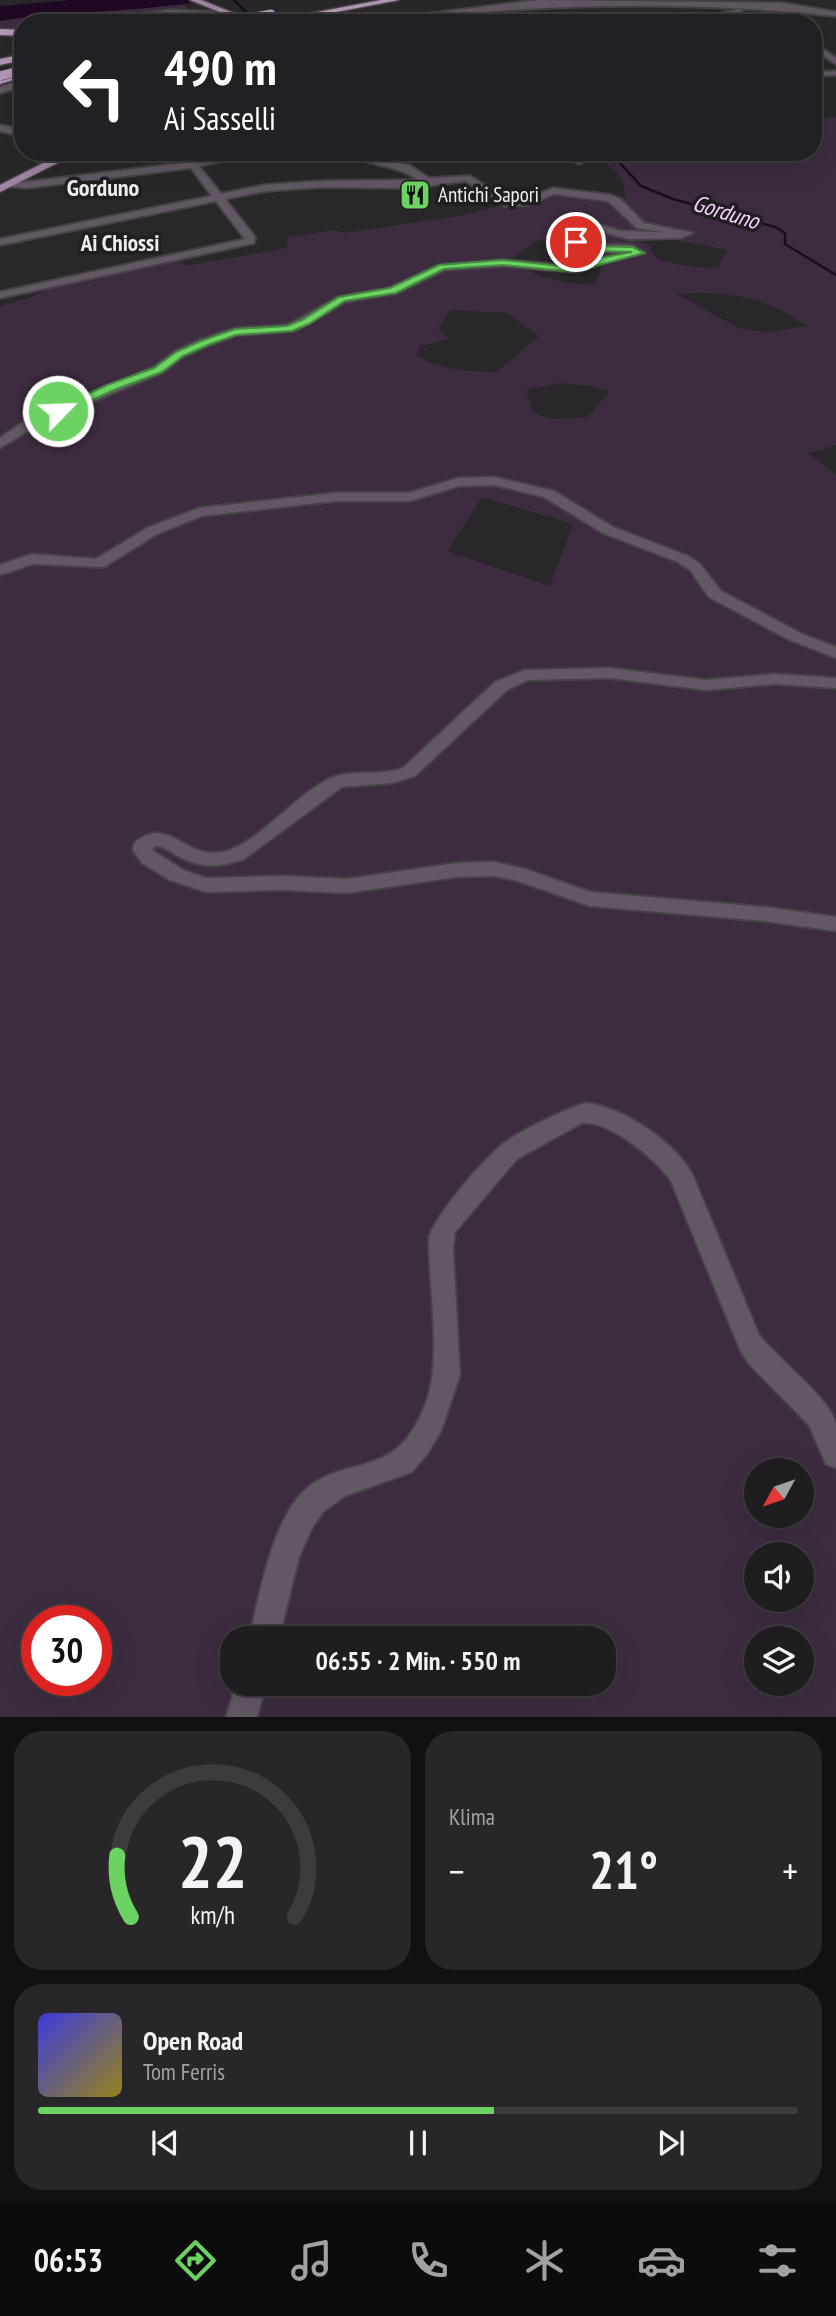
<!DOCTYPE html>
<html lang="de">
<meta charset="utf-8">
<style>
:root{--surface:#201d20;--page:#282629;--text:#f1f3f6;--muted:#a2a2a5;--line:#3d3b3e;--accent:#6cd362}
body{margin:0;font-family:"PT Sans Narrow",sans-serif;background:var(--page);color:var(--text);height:100vh;display:flex;flex-direction:column;font-size:26px;white-space:nowrap}
*{box-sizing:border-box;margin:0}
p{font-size:23px;color:var(--muted)}
.icon{flex:none;width:38px;height:38px;fill:none;stroke:currentColor;stroke-width:2;stroke-linecap:round;stroke-linejoin:round}
.map{position:relative;height:1717px;overflow:hidden}
.sheet{display:flex;flex-direction:column;gap:14px;padding:14px;background:#121012;flex:1}
.sheet>*{flex:none}
.banner{position:absolute;left:14px;top:14px;width:808px;height:147px;border-radius:28px;box-shadow:0 7px 28px #0002,0 0 0 2px var(--line);background:#202124;color:#fff;overflow:hidden}
.needle{width:46px;rotate:230deg}
.buttons{position:absolute;left:744px;top:1458px;display:grid;gap:14px}
.buttons a{display:grid;place-items:center;width:70px;height:70px;border-radius:50%;background:var(--surface);box-shadow:0 7px 28px #0002,0 0 0 2px var(--line);font-size:35px}
.speed{position:absolute;left:21px;top:1605px;display:flex;gap:14px;font-size:35px;font-weight:700;text-align:center}
.speed>*{display:grid;place-content:center;width:91px;height:91px;border-radius:50%;background:var(--surface);box-shadow:0 7px 28px #0002,0 0 0 2px var(--line);line-height:1}
.speed .limit{border:10px solid #d22;background:#fff;color:#111}
.pin{position:absolute;display:grid;place-items:center;width:60px;height:60px;color:#fff;margin:-30px;border:4px solid #fff;border-radius:50%;box-shadow:0 2px 7px #0007}
.me{position:absolute;width:77px;margin:-38px;rotate:66deg;stroke-linejoin:round;filter:drop-shadow(0 0 5px #0008)}
.turn{display:flex;align-items:center;gap:24px;height:147px;padding:0 35px;font-size:32px}
.turn .icon{width:91px;height:91px;stroke-width:2.5}
.turn b{display:block;font-size:49px;line-height:60px}
.big{font-size:52px;font-weight:600;line-height:1.1}
.sheet .tile{flex:1;display:flex;flex-direction:column;justify-content:center;gap:10px;min-width:0;padding:0 24px;border-radius:28px;background:var(--page)}
.sheet .dial{align-items:center;gap:0}
.dial svg{height:182px;overflow:visible;fill:none;stroke:var(--line);stroke-width:7;stroke-linecap:round;text-anchor:middle}
.dial text{fill:var(--text);stroke:none}
.song{display:flex;align-items:center;gap:21px}
.cover{width:84px;height:84px;border-radius:10px;background:linear-gradient(135deg,hsl(240 70% 55%),hsl(50 70% 35%))}
.played{height:7px;border-radius:4px;background:linear-gradient(90deg,var(--accent) 60%,var(--line) 60%)}
.keys{display:flex;justify-content:space-around;direction:ltr}
.heat{display:flex;justify-content:space-between;align-items:center;font-size:38px;direction:ltr}
.sheet .tiles{flex:1;display:grid;gap:14px;grid-template-columns:1fr 1fr}
.tile:last-child{grid-column:span 2}
.trip{position:absolute;left:220px;top:1626px;width:396px;height:70px;border-radius:28px;background:var(--surface);box-shadow:0 7px 28px #0002,0 0 0 2px var(--line);font-weight:600;line-height:70px;text-align:center}
.menu{display:flex;height:112px;justify-content:space-around;align-items:center;background:#0d0c0d;color:var(--muted)}
.menu .icon{width:49px;height:49px}
.menu .on{color:var(--accent)}
.menu b{font-size:32px;color:var(--text)}
.map>svg:first-child{display:block}
</style>
<div class="map">
<svg width="836" height="1718" viewBox="0 0 836 1718">
<rect width="100%" height="100%" fill="#2a272a"/>
<path fill="#3d2c40" fill-rule="evenodd" d="M185 5 188 9 78 23H23V32L0 31V21L46 14Z
M836 117V445L808 453 836 475V1717L0 1718V306L32 297 62 281 178 256 186 266 287 248 288 237 335 230 345 233 465 215 547 193 625 198C626 184 618 172 607 165L610 160 602 152H814V120ZM639 236C670 238 697 244 727 250L718 267C706 269 662 265 654 256 653 254 650 246 649 245L628 237ZM537 240 597 253 601 272 594 285C569 284 530 279 513 258ZM676 294C726 290 766 297 807 326L769 332 741 329ZM450 310 507 313 539 336 497 372C470 371 440 371 416 355L421 346 449 339 438 329ZM559 383 592 386 609 392 588 417 553 419 533 413 526 390ZM482 497 573 524 550 586 447 551ZM756 1470H802V1516H756ZM756 1554H802V1600H756ZM37 1620H96V1680H37ZM233 1638H604V1684H233ZM756 1638H802V1684H756Z"/>
<path fill="#200924" d="M72 0H206C138 13 69 10 0 21V6Z"/>
<g fill="none" stroke-linecap="round" stroke-linejoin="round">
<path stroke="#200924" stroke-width="2.5" d="M234 0 246 12 272 23
M610 152 641 186 673 199 775 227 785 233V244L836 275"/>
<g stroke="#464346" stroke-width="4">
<path id="minor" d="M539 0 782 3 836 12V16C684 0 529 3 378 23H354Z
M740 9 743 13 698 23H683Z
M170 10 233 13C222 19 208 17 196 16 156 13 117 23 76 23Z
M814 43 836 58V64L814 49Z
M836 71V75L814 76V72Z
M13 83 23 85V91L13 89 0 93V87Z
M0 125 23 130V136L0 131Z
M236 152H303L265 158 250 155 199 166 221 194 265 185 323 181 419 180C396 164 368 167 345 152H359L378 159 409 165 429 178 470 176 507 200 526 199 553 188 610 195 620 199 644 223 693 233 681 238 629 239 580 226 577 228 588 244 631 245 645 253 603 263 578 272 502 266 445 270 397 293 345 302 295 331 237 335 208 346 183 357 162 373 39 424 0 448V438L29 418 154 367 175 351 200 340 235 328 288 325 338 297 390 288 439 265 502 260 577 266 596 258 629 252C599 247 582 264 566 227L582 219 620 231 662 232 637 228 608 201 554 194 528 205 505 206 465 181 411 188 323 187 265 191 225 199 255 237 254 243 0 298V292L245 239 216 201 0 245V239L212 196 191 168 26 188 7 186V182H26L193 162Z
M570 152H585L594 157 579 164 574 161 580 157Z
M494 477 554 491 613 527 688 556 700 564 721 591 802 634 836 647V658L790 640 709 597 690 570 678 562 603 533 544 497 494 485 459 486 410 501H335L202 516 157 534 104 567 33 564 0 575V565L32 554 96 559 147 528 199 508 335 493H409L458 478Z
M609 668 706 680 775 674 836 678V688L775 684 706 690 609 678 528 680 507 690 415 776 392 783 342 787 244 859C222 867 202 869 180 857 172 853 165 846 155 846L152 850 183 870 206 878 283 876 347 879 457 863 494 862 525 869 590 892 765 907 836 917V931L765 921 590 906 515 880 494 876 457 877 347 893 283 890 206 892 170 880 142 863 133 850C133 845 135 841 141 838 163 824 180 844 200 851 207 853 215 853 222 852 256 846 295 795 329 779 352 768 379 777 403 768L495 682 525 670Z
M586 1103C623 1107 677 1143 693 1176L759 1335C777 1358 832 1400 836 1424 836 1438 836 1454 836 1468L826 1464 809 1425 751 1366 741 1352 671 1181C657 1160 609 1120 582 1123L517 1159 455 1232 453 1249 460 1375 441 1431 428 1453 412 1472 345 1496 323 1512 312 1528 299 1557 279 1638H249C260 1595 271 1522 305 1490 331 1466 367 1469 392 1452 408 1442 421 1418 427 1400 442 1356 428 1284 429 1236 443 1206 475 1170 499 1147 513 1134 567 1108 586 1103Z
M236 1684H266L257 1718H226Z"/>
</g>
<g stroke="#464346" stroke-width="3">
<path id="major" d="M190 0H201L259 23H247Z
M65 152H79L0 192V185Z"/>
</g>
<g stroke="#464346" stroke-width="3">
<path id="highway" d="M381 0H399L279 23H259Z
M233 15 236 19 193 23 197 21Z
M0 29 23 30V36L0 35Z
M23 54V60L0 65V59Z
M23 71V77L0 84V78Z"/>
</g>
<use href="#minor" fill="#635765" fill-rule="evenodd"/>
<use href="#major" fill="#9e85a1" fill-rule="evenodd"/>
<use href="#highway" fill="#b597b9" fill-rule="evenodd"/>
<g stroke="#464346" stroke-width="10" stroke-linecap="butt">
<path id="highway-bridge" d="M229 22 271 14
M0 76 23 70"/>
</g>
<use href="#highway-bridge" stroke="#b597b9" stroke-width="9"/>
</g>
<path fill="#6cd362" stroke="#468940" stroke-width="2" d="M576 239 593 246 633 247 644 253 573 272 502 265 444 269 396 293 345 301 309 324 292 331 236 335 208 345 183 356 162 372 114 390 62 414 52 411 107 385 154 368 176 352 201 341 235 329 287 326 302 320 339 297 390 288 439 265 502 260 573 267 600 258 632 252 592 251 573 244V240Z"/>
<defs>
<g id="restaurant-square" transform="scale(1.575)"><rect x="-9" y="-9" width="18" height="18" rx="4" fill="#6cd362" stroke="#201e20"/><path d="M-5-6h1v4h1v-4h1v4h1v-4h1v5L-1.5 .5V6h-2V.5L-5-1ZM5-6V6H3V1.5H1.5Q1.5-4 5-6Z" fill="#111"/></g>
</defs>
<g fill-rule="evenodd">
<use href="#restaurant-square" x="415" y="195"/>
</g>
<g text-anchor="middle" stroke-width="7" stroke-linejoin="round" paint-order="stroke">
<g font-size="21" fill="#efedef" stroke="#201e20" text-anchor="start">
<text x="438" y="202">Antichi Sapori</text>
</g>
<g font-size="23" font-style="italic" fill="#f8d2fe" stroke="#201e20">
<text transform="translate(726 212) rotate(17)" y="8">Gorduno</text>
</g>
<g font-size="23" font-weight="bold" fill="#efedef" stroke="#201e20">
<text x="120" y="251">Ai Chiossi</text>
</g>
<g font-size="24" font-weight="bold" fill="#efedef" stroke="#201e20">
<text x="103" y="196">Gorduno</text>
</g>
</g>
</svg>
<div class="buttons">
<a><svg class="needle" viewBox="-14 -14 28 28"><path d="M0-13l5 13h-10z" fill="#e53935"/><path d="M0 13l5-13h-10z" fill="#a2a2a5"/></svg></a>
<a><svg class="icon" aria-label="sound" viewBox="0 0 24 24"><path d="M4 9h4l5-4v14l-5-4H4zM17 9q2 3 0 6"/></svg></a>
<a><svg class="icon" aria-label="layers" viewBox="0 0 24 24"><path d="M12 4l9 5-9 5-9-5zM3 14l9 5 9-5"/></svg></a>
</div>
<div class="speed"><div class="limit">30</div></div>
<div class="pin" style="left:576px;top:242px;background:#d93025"><svg class="icon" aria-label="arrive" viewBox="0 0 24 24"><path d="M6 21V4h12l-3 4 3 4H6"/></svg></div>
<svg class="me" style="left:58px;top:411px" viewBox="-20 -20 40 40"><circle r="17" fill="#6cd362" stroke="#fff" stroke-width="3"/><path d="M0-11L8 9 0 5-8 9z" fill="#fff"/></svg>
<div class="trip">06:55 · 2 Min. · 550 m</div>
<div class="banner">
<div class="turn"><svg class="icon" aria-label="left" viewBox="0 0 24 24"><path d="M17 20v-9H6M10 6l-5 5 5 5"/></svg><div><b>490 m</b>Ai Sasselli</div></div>
</div>
</div>
<section class="sheet">
<div class="tiles">
<div class="tile dial"><svg viewBox="0 0 100 80">
<path d="M14 69A42 42 0 1 1 86 69"/>
<path d="M14 69A42 42 0 0 1 8 42" stroke="#6cd362"/>
<text x="50" y="56" font-size="32" font-weight="700">22</text>
<text x="50" y="72" font-size="11">km/h</text>
</svg></div>
<div class="tile"><p>Klima</p>
<div class="heat"><a>−</a><b class="big">21°</b><a>+</a></div>
</div>
<div class="tile">
<div class="song"><i class="cover"></i><div><b>Open Road</b><p>Tom Ferris</p></div></div>
<div class="played"></div>
<div class="keys"><svg class="icon" aria-label="previous" viewBox="0 0 24 24"><path d="M18 5L8 12l10 7zM5 5v14"/></svg><svg class="icon" aria-label="pause" viewBox="0 0 24 24"><path d="M8 5v14M16 5v14"/></svg><svg class="icon" aria-label="next" viewBox="0 0 24 24"><path d="M6 5l10 7-10 7zM19 5v14"/></svg></div>
</div>
</div>
</section>
<nav class="menu">
<b>06:53</b>
<svg class="icon on" aria-label="directions" viewBox="0 0 24 24"><path d="M12 3l9 9-9 9-9-9zM9 14v-3h6M13 9l2 2-2 2"/></svg>
<svg class="icon" aria-label="music" viewBox="0 0 24 24"><path d="M9 18V5l10-2v13"/><circle cx="6" cy="18" r="3"/><circle cx="16" cy="16" r="3"/></svg>
<svg class="icon" aria-label="phone" viewBox="0 0 24 24"><path d="M5 4h4l2 5-3 2q2 4 5 5l2-3 5 2v4C11 20 4 13 5 4z"/></svg>
<svg class="icon" aria-label="climate" viewBox="0 0 24 24"><path d="M12 3v18M4 7l16 10M4 17L20 7"/></svg>
<svg class="icon" aria-label="car" viewBox="0 0 24 24"><path d="M5 17H2v-5l4-1 3-4h7l3 4 3 1v5h-3M9 17h6M6 11h13"/><circle cx="7" cy="17" r="2"/><circle cx="17" cy="17" r="2"/></svg>
<svg class="icon" aria-label="filters" viewBox="0 0 24 24"><path d="M4 7h16M4 17h16"/><circle cx="9" cy="7" r="2"/><circle cx="15" cy="17" r="2"/></svg>
</nav>
